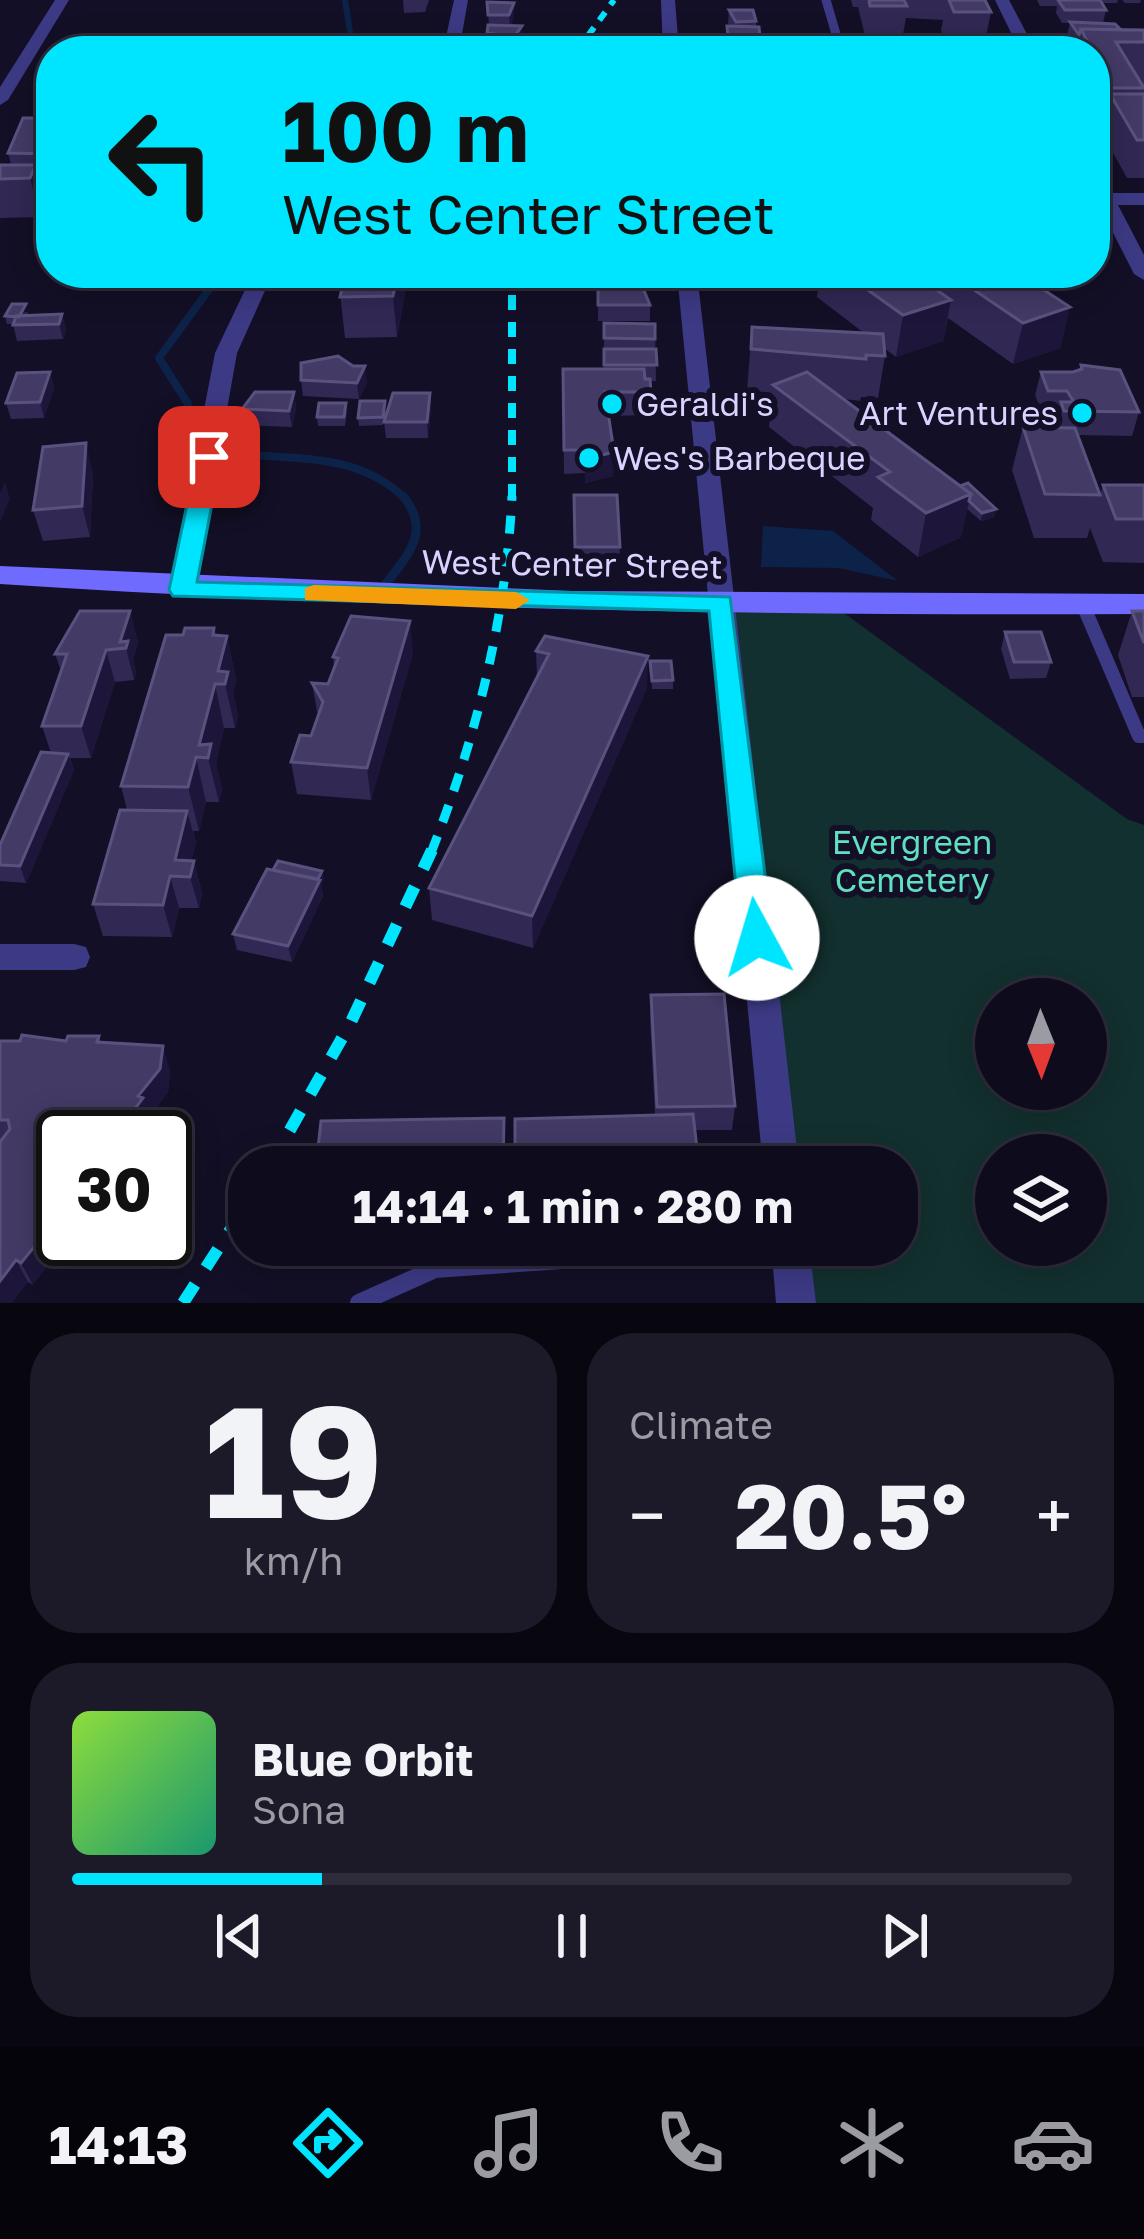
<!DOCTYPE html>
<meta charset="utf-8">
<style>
:root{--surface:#0e0b1c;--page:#1c1929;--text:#f1f3f6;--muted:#9b9ba3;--line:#2e2b3b;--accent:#00e5ff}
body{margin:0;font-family:"Golos Text",sans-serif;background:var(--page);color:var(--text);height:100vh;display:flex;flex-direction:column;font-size:45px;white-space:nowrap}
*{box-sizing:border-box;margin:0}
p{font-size:39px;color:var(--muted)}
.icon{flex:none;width:66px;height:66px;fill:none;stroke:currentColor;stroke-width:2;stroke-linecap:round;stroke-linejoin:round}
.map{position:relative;height:1303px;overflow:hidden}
.drawer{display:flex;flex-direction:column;gap:30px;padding:30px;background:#08060f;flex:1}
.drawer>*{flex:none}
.banner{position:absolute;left:36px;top:36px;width:1074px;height:252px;border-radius:48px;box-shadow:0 6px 30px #0003,0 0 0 3px var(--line);background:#00e5ff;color:#111;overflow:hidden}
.needle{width:78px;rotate:179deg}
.controls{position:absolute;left:975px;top:978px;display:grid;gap:24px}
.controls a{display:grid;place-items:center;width:132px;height:132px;border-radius:50%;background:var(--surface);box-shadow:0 6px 30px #0003,0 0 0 3px var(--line);font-size:60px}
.speed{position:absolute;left:36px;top:1110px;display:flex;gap:24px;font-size:60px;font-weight:700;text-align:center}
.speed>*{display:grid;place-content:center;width:156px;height:156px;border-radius:50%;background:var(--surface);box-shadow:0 6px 30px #0003,0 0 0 3px var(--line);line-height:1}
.speed .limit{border:6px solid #111;border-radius:18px;background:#fff;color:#111}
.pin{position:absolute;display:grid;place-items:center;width:102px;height:102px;color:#fff;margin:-51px;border-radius:24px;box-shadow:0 6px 18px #0006}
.me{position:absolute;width:132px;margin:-66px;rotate:354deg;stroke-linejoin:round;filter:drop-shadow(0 0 9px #0008)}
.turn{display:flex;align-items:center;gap:42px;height:252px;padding:0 48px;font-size:54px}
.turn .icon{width:156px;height:156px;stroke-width:2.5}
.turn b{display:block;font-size:84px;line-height:102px}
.big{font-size:90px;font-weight:700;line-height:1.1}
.drawer .widget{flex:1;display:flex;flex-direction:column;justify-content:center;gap:18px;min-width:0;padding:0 42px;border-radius:48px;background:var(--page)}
.drawer .dial{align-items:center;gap:0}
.dial b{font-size:156px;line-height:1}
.song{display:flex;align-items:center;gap:36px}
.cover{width:144px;height:144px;border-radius:18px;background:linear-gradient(135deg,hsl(90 70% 55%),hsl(160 70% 35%))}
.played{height:12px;border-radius:6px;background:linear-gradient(90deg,var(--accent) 25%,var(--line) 25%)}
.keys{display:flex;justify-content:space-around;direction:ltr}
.heat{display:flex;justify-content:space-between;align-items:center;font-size:66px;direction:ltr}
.drawer .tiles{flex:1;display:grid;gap:30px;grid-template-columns:1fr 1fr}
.widget:last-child{grid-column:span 2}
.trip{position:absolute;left:228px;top:1146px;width:690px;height:120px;border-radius:48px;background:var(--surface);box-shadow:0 6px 30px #0003,0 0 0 3px var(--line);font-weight:700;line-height:120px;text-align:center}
.tabs{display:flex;height:192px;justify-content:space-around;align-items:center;background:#06040b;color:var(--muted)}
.tabs .icon{width:84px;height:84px}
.tabs .selected{color:var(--accent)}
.tabs b{font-size:54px;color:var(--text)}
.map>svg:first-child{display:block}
</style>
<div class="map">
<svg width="1144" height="1303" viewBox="0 0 1144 1303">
<rect width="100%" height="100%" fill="#130f26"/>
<path fill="#12302f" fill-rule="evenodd" d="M721 603 833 605 1127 819 1144 825V1303H796L790 1245H897V1167H781ZM996 999H1086V1089H996ZM996 1155H1086V1245H996Z"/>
<path fill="#0c2248" d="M763 526 833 531 898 581 839 568 761 567Z"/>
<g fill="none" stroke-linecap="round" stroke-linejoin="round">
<path stroke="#0c2248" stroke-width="6" d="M333 51 351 38 345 0"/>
<path stroke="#0c2248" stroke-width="8" d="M199 448 187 431 188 404 159 358 221 273
M220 451C288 463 350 447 406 499"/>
<path stroke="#0c2248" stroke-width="9" d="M385 585C408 555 432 531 403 496"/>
<path stroke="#3d3a85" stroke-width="9" d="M826 0 841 51"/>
<path stroke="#3d3a85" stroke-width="14" d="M1083 605 1139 736H1144"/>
<path stroke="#3d3a85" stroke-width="18" d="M359 1303 435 1269 774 1245"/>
<path fill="#3d3a85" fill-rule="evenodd" d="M55 0H69L8 100 0 105V87Z
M454 0H468L459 51H443Z
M661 0H675L679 51H663Z
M995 0H1009L1036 51H1020Z
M1095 173 1101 174 1112 193H1144V205H1118L1144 255V280L1134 274 1099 205H1095Z
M253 273H273L237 353 195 590 182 598 169 590 215 353Z
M677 273H697L799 1167H763Z
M0 944H74L86 947 90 957 86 967 74 970H0Z
M771 1245H809L816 1303H776Z"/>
<path fill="#6f6bff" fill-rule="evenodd" d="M0 566 572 591 1144 594V614C762 616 381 609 0 584Z"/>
<path stroke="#00e5ff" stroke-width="6" stroke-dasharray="10 9" stroke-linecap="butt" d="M577 51 614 0"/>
<path stroke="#00e5ff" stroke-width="8" stroke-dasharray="15 12" stroke-linecap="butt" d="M512 499V273"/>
<path stroke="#00e5ff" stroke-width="9" stroke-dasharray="18 15" stroke-linecap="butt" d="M431 853C476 738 506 620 512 496"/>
<path stroke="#00e5ff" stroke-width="12" stroke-dasharray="22 20" stroke-linecap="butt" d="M269 1167 350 1024 432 850
M183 1303 249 1201"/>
</g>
<path fill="#312854" d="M403 0H429L425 12 404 13Z
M851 0H985L991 12 985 42 1003 51H945L946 42 941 30 943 20 906 18 902 40H866L858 7H853Z
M1037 0H1118L1117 3H1102L1106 10 1103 23 1121 30H1144V178H1127L1101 131 1103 123 1095 108V51H1076V49L1067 35 1070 23H1062L1056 13 1057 6H1040Z
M1122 0H1141L1140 3H1125Z
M487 2 514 16 511 26 523 39 515 51 487 46 489 25Z
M729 10 756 21V27L760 37 759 50H727V26H730L728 23Z
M51 118V168H37L46 204 40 217 0 218V165H11L8 153Z
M343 273H458L457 285 404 284 405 293 397 337 345 338 339 284Z
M794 273H912L921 279 935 273H1035V275L1026 278 1070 307 1060 348 1013 364 948 318 943 341 896 357 884 348 885 356 878 398 861 397 860 401 844 399 960 486 996 509 994 517 981 521 967 509 961 537 918 557 871 520 873 508 769 427 772 393 747 390 752 327 864 333 817 297 820 276Z
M598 287 650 305V321H598Z
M28 312 26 316 62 314 66 330 63 339 17 341 13 324H7L5 316Z
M604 323 655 324 656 381H650V415L609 416 614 452 613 476 585 483V473L564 474 563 369H604Z
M1081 365 1139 412 1132 436 1077 435 1100 495 1103 485H1144V563L1103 562 1090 528 1087 538H1034L1012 470 1023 427 1056 428 1058 415H1043L1035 395 1041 372H1073L1079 370Z
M50 372 54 388 44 418 11 419 6 403Z
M301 380 367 382 359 399 303 396Z
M294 392 296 408 292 427 244 425 242 409Z
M430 393 431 409 428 438H386L384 422Z
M385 409 383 425 359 426 358 418Z
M347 411 345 426H318L317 417Z
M93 474 90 537 43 541 33 510Z
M574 495 620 547 619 563H575Z
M130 611 138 643 133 660 136 673 134 680 115 682 91 758H70L74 770 26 883 0 881V845L51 753 42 726 61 671 55 654Z
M1132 611H1144V697H1132L1118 655Z
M214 628 216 635 227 636 236 680 233 693 238 716 235 728H224L216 763 222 789 219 802H206L199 831H193L196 843 191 861H194L202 893 199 908H179L172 937 103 936 93 904 127 810 121 786 183 635Z
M1005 632 1051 662 1046 678 1010 679 1001 649Z
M545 636 647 688 533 948 432 920 429 888 537 677 536 651Z
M413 653 371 800 297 794 291 762 311 736 318 717 312 683 328 684 334 667 333 657Z
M650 661 673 680V689H652Z
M324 879 321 885 323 896 292 962 237 950 233 934Z
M651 995 735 1106 732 1130H695L655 1115 650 1019Z
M99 1036 101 1042 170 1070 168 1092 149 1117 151 1122 63 1137 33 1285 28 1282 0 1303V1041H66Z"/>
<path fill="#1d163a" d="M514 3V16L510 28 509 15Z
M522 26 523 39 515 51 514 37Z
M36 165 46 204 40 217 30 178Z
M398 273H403L405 293 397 337 393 296Z
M995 273H1035V275L992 290Z
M951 300 943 341 896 357 903 315Z
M1070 307 1060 348 1013 364 1023 323Z
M62 314 66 330 63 339 59 324Z
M365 366 367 382 359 399 357 383Z
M50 372 54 388 44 418 40 402Z
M294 392 296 408 292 427 289 411Z
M430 393 431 409 428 438 427 422Z
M86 443 93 474 90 537 82 506Z
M614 452 613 476 585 483V459Z
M5 482 10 499 0 522V493Z
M971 494 961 537 918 557 926 513Z
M996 509 994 517 981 521 982 513Z
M130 611 138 643 133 660 136 673 134 680 126 648 120 642Z
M410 621 413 653 371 800 367 768Z
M214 628 221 660 227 636 236 680 233 693 238 716 235 728 225 684H221L213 635Z
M106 650 115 682 91 758 81 726Z
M648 656 647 688 533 948 532 916Z
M215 684 224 728 216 763 222 789 219 802 208 758 199 745Z
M68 754 74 770 26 883 20 866Z
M196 757 206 802 199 831 188 787Z
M187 811 196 843 187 876 175 860Z
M194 861 202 893 199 908 190 877Z
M322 871 324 879 321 885 323 896 292 962 288 946Z
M170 876 179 908 172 937 163 905Z
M163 1046 170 1070 168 1092 149 1117 151 1122 140 1137H114L138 1096Z
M63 1197V1239H69L33 1285 21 1263Z
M16 1260 28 1282 12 1303H0V1281Z"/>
<path fill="#433a66" stroke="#5a527e" stroke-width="3" d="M869 0H904L907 6H870Z
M949 0H985L991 12H954Z
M1058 0H1100L1106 10H1065Z
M487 2 514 3 509 15H488Z
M729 10H753L756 21 736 22Z
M1070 22 1115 24 1121 30 1081 29 1079 35Z
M488 25 522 26 514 37 487 33Z
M727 26 759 27 760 37H728Z
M1081 29 1144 30V42H1116L1144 88H1112L1095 56V51H1092Z
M946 41 999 42 1003 51 998 45 951 50Z
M998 45 1001 51 962 50Z
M1110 94H1144V140H1137Z
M23 118H51V154L8 153Z
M0 165H36L30 178 0 179Z
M343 273H398L393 296 340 297 343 284H339Z
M844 273H912L951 300 903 315Z
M949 273H1018L1070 307 1023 323Z
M935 274 933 287 921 279Z
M598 287 643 288 650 305H598Z
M12 304H26L19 317 5 316Z
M62 314 59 324 13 325 16 316Z
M604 323 655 324V339L604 338Z
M752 327 883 334 885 356 866 355V359L751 349Z
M604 349H656L657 365H604Z
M338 356 353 366H365L357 383 301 380V363Z
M1081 365 1120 370 1139 412 1064 411 1061 402H1074L1067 391H1048L1041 372H1073L1082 369Z
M563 369H644L645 379H650L651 392H605L614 452 585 459V450H564Z
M50 372 40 402 6 403 17 373Z
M807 372 971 494 926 513 878 477 890 472 773 385Z
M255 392H294L289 411 242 409Z
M393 393H430L427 422H384Z
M360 401H385L383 417 358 418Z
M319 403H346L344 417H317Z
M1023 427 1075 428 1100 495 1045 494Z
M86 443 82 506 33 510 43 447Z
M968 483 996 509 982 513 969 501 971 494 960 486Z
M1103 485H1144V519H1116Z
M574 495H617L620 547H575Z
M80 611H130L120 642 128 641 126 648 106 650 81 726H42L67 654H55Z
M1132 611H1144V643Z
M351 616 410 621 367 768 291 762 300 735 311 736 323 702 312 683 328 684 338 658 333 657Z
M185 628H214L213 635 227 636 218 671 228 672 225 684H215L199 745 211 744 208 758 196 757 188 787 121 786 166 635H183Z
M1005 632H1041L1051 662H1014Z
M545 636 648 656 532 916 429 888 549 654 536 651Z
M650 661H671L673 680 652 681Z
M41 752 68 754 20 866 0 865V845Z
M120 810 187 811 175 860 194 861 190 877 170 876 163 905 93 904Z
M278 861 322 871 318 879 273 870Z
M267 869 320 880 288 946 233 934Z
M724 994 735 1106 657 1107 651 995Z
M22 1035 66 1041 68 1036H99L97 1042 163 1046 160 1069 138 1096 143 1098 114 1137H63V1197L57 1205 63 1209V1211L21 1263 16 1260 0 1281V1142L10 1129 8 1120H0V1041H20Z
M693 1114 699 1166 515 1167V1119Z
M504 1118 503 1167H316L321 1121Z"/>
<path fill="#00e5ff" stroke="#0095a6" stroke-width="3" d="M209 450 221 457 197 582 730 597 773 938 768 948H745L741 938 709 611 173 596 169 590 197 457Z"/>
<path fill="#f59e0b" d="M314 585 516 592 530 600 516 609 305 600V588Z"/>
<g fill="#00e5ff" stroke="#130f26" stroke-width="4.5">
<circle cx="612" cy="404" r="12"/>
<circle cx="1082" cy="413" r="12"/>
<circle cx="589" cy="458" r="12"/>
</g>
<g text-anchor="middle" stroke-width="12" stroke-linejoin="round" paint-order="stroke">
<g font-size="33" fill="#d9d4ff" stroke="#130f26" text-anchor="start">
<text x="636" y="416">Geraldi's</text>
<text x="1058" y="425" text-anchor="end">Art Ventures</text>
<text x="613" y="470">Wes's Barbeque</text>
</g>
<g font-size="33" fill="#d9d4ff" stroke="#130f26">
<text transform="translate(572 564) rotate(1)" y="12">West Center Street</text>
</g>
<g font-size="33" fill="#5fe0c0" stroke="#130f26">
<text x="912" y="854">Evergreen<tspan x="912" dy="38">Cemetery</tspan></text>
</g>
</g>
</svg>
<div class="controls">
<a><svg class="needle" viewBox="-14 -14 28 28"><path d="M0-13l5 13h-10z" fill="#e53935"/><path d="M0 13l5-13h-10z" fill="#9b9ba3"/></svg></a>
<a><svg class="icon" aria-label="layers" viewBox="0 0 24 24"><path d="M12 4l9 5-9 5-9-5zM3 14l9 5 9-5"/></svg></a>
</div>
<div class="speed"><div class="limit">30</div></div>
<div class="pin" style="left:209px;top:457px;background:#d93025"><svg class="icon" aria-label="arrive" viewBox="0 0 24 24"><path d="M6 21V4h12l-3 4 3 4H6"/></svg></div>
<svg class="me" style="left:757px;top:938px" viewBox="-20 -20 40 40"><circle r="19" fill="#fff"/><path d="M0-13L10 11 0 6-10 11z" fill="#00e5ff"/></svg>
<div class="trip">14:14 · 1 min · 280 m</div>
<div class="banner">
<div class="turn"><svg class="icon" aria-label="left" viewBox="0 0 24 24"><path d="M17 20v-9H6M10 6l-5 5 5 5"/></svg><div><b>100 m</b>West Center Street</div></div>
</div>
</div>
<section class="drawer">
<div class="tiles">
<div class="widget dial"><b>19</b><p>km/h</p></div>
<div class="widget"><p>Climate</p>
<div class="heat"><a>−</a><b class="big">20.5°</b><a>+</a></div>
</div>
<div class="widget">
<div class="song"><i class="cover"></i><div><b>Blue Orbit</b><p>Sona</p></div></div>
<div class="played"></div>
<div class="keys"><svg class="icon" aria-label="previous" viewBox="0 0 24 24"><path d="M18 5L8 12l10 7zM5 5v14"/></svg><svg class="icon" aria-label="pause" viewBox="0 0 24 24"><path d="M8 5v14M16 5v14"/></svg><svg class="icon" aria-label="next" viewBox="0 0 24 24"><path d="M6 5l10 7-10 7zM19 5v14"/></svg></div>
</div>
</div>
</section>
<nav class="tabs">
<b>14:13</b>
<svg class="icon selected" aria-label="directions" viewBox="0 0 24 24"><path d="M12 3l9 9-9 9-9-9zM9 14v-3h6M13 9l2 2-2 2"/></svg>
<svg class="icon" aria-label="music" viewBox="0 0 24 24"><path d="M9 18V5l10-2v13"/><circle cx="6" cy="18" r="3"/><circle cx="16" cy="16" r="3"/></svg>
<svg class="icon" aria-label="phone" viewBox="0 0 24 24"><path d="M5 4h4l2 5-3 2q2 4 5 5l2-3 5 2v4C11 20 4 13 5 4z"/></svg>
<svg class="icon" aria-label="climate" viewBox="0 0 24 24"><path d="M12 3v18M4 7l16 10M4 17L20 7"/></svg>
<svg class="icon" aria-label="car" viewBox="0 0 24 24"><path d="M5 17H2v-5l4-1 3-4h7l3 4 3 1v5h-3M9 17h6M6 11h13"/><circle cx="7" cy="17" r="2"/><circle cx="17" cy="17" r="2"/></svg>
</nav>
